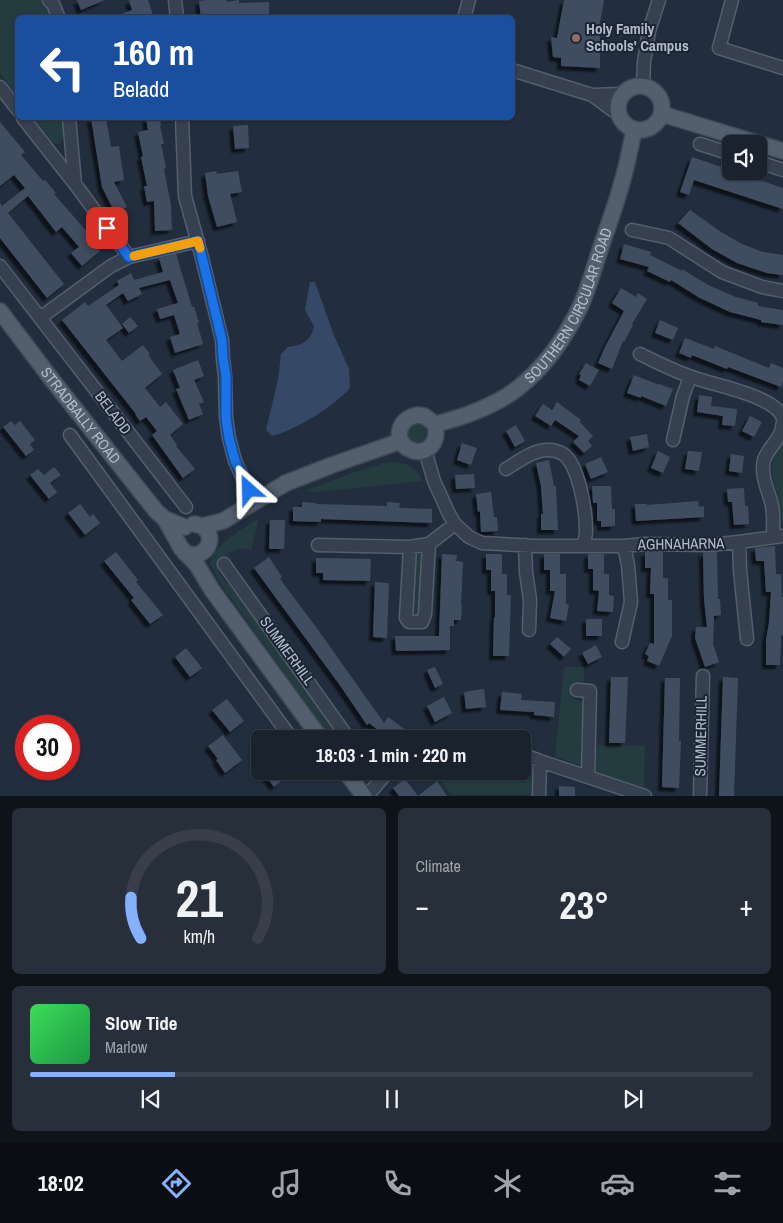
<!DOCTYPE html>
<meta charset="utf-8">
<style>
:root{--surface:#1a222e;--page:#272f3a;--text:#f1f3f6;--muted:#9fa4aa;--line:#383f4a;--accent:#83b1fd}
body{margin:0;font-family:"Archivo Narrow",sans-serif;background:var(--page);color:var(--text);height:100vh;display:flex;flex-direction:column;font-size:19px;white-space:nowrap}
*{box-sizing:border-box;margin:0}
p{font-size:16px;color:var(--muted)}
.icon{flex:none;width:28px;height:28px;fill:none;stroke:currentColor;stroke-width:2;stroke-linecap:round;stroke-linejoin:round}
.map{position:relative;height:796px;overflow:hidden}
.sheet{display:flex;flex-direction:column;gap:12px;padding:12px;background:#0e1319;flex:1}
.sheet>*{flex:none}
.guide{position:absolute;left:15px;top:15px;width:500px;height:105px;border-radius:8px;box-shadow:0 1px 4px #0004,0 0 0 1px var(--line);background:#1a4fa0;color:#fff;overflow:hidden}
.tools{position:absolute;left:722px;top:135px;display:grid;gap:10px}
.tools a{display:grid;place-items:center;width:45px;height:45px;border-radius:8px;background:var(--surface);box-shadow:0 1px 4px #0004,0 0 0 1px var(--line);font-size:25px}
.speed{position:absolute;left:15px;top:715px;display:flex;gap:10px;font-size:25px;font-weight:700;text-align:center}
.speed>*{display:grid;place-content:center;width:65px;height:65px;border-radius:50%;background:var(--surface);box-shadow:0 1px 4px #0004,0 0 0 1px var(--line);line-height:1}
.speed .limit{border:8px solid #d22;background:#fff;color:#111}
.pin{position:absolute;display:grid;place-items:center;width:42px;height:42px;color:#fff;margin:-21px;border-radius:10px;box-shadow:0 2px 8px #0006}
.me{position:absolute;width:55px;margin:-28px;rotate:335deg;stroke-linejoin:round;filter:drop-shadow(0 0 4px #0008)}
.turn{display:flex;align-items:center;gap:18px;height:105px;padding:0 15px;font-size:22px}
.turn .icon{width:65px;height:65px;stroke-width:2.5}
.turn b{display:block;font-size:35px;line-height:42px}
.big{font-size:38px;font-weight:800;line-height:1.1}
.sheet .card{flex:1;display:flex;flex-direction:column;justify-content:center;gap:8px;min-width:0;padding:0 18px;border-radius:8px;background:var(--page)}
.sheet .dial{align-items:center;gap:0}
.dial svg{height:130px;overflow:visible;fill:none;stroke:var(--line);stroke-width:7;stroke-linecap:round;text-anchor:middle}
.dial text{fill:var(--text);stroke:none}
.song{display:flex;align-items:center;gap:15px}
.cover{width:60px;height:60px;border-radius:8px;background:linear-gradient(135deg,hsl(130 70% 55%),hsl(140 70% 35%))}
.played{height:5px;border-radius:2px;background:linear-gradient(90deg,var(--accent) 20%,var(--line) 20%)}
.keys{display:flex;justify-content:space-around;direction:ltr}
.heat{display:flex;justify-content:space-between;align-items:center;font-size:28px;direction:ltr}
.sheet .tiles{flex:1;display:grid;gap:12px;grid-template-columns:1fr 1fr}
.card:last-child{grid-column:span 2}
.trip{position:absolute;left:251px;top:730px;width:280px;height:50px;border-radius:8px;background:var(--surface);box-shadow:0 1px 4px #0004,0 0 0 1px var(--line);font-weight:800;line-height:50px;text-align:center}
.dock{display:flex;height:80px;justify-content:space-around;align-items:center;background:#0a0e12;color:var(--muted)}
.dock .icon{width:35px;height:35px}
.dock .current{color:var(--accent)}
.dock b{font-size:22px;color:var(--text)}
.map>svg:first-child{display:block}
</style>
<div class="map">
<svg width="783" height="796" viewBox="0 0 783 796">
<defs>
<filter id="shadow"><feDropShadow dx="-4" dy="4" stdDeviation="1" flood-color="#0009"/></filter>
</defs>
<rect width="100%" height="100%" fill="#222e3e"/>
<path fill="#243c3f" d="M0 0H43L52 17 18 18 17 96 0 73Z
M33 118H63C64 128 67 137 58 144L52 143Z
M407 434a10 10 0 1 1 20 0a10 10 0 1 1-20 0Z
M783 443V523L782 522C780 514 779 506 778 498 773 478 765 459 783 443Z
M390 462C409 464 413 464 423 481L316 492 306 491C334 479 361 469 390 462Z
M259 518 251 550C247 549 243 548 239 549 227 552 213 561 220 574 222 577 225 581 228 583L343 739H331L221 584 210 564C216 542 241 531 259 518Z
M417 552 423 553 420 616 412 614 414 554Z
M564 667H584V686H573V700L583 701 581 766 555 756Z
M596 745 645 746 644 788 594 772Z
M523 762 527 764 534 771 533 795H452L433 771H522Z"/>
<path fill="#354966" d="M310 282H315L333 333 349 369 350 388C333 407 296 430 272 436L266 430 278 380 281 354 288 347C303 345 311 341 314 326L305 310Z"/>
<path fill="#414e60" filter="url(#shadow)" d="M77 0H105L81 10Z
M129 0H148L154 18H116V16L132 10Z
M207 0H227V2L239 0V3L269 2V18H201L199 1Z
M564 0H604L598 33H600V68L561 66V58L553 57 551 37 557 38Z
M91 118H106L111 147 119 146 124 180 114 182 127 207 115 213 102 187Z
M146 118H160L161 126H160L164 144H161L166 168 164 169 171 205 172 230 155 231 154 201 147 202 144 186H147L141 157 143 156 138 132 148 130Z
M0 122 25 152 21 155 43 181 45 180 56 193 54 194 88 233 86 234 100 251 82 266 71 253 79 247 62 227 56 232 28 196 8 213 64 284 47 298 0 238V203L2 206 25 188 14 175 0 186Z
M248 125 249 148 235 149 233 126Z
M692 157 783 188V209L694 180 689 195 680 192Z
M216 171 217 174 238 171 242 192 230 194 237 222 217 227 208 196 205 173Z
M690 210 721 232 742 244 763 252 783 255V275L767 273 737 263 712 249 678 223Z
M624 244 651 252 650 255 682 271V269L708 285 736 297 758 303V306L783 310V325L761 322V320L730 312 700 298 671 280 670 282 647 271 649 267 620 259Z
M176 254 192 307H194L199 322 197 323 203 344 175 353 170 337 180 334 174 315 160 319 157 309 178 303 170 280 139 288 142 294 128 301 123 293 106 305 123 328 106 340 122 361 143 345 150 354 148 355 162 374 145 388 160 407 166 402 183 424 170 435 177 445 176 446 195 469 183 478 152 435 157 431 146 417 140 421 135 414H136L62 320 85 302 88 306 119 285 117 281 131 273 134 280 163 272 159 258Z
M621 288 636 297 638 293 647 299 632 324 633 325 624 342 623 341 612 369 598 363 605 347 624 311 612 303Z
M130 317 138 326 129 333 122 324Z
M660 320 678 328 673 340 655 333Z
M685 338 714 349 715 346 769 368 771 363 783 368V382L781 387 728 367 727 369 692 355 691 358 679 353Z
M198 360 204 376 194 380 204 402 199 404 203 414 189 420 176 389 180 388 173 370Z
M586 363 599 370 590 386 579 380 581 375 579 374Z
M634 375 659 385V384L673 389 666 406 641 396V398L627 393Z
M699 395 712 397 711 406 737 409 735 426 722 425 723 416 697 412Z
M557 402 581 420 580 422 593 436 588 441 592 446 584 453 573 442 579 436 555 420 551 426 535 416 543 404 552 410Z
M750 416 762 422 754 437 742 431Z
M11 421 15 425 20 421 35 440 30 444 34 450 26 456 3 427Z
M516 425 525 441 515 447 506 431Z
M647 434 649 447 633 451 630 437Z
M462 443 477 448 471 465 457 460Z
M658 451 670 457 663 473 651 468Z
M688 451 702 452 699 471 685 469Z
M731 454 744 456 742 473 729 471Z
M601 457 608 472 591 479 585 464Z
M549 460 554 486H556L558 530H541V514H543L541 486 536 463Z
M54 467 61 475 50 483 57 492 49 499 30 475 38 469 44 475Z
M474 474 475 488 456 489 455 475Z
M592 486H611L612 509H615V526L601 527V521H597V503H593Z
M744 488 745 506H748L749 524 734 525 732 502H728L727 489Z
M491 492 494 517H497L498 531 481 532 480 511 478 512 476 494Z
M698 501 699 507 704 506V517L636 521 635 504H647V505Z
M302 502 316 503V504L387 506V502L400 503 399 508 432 509V523L321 519V522L293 521V507H302Z
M80 504 90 517 93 514 100 523 85 535 68 513Z
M270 520H285L284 549H269Z
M775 546 776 574H781L782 597H783V636L781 635 780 665H766V640L769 623 771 592H766L764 561H756L755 548Z
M116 552 138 580 136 582 163 615 150 624 131 600 134 598 104 561Z
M645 552H663V578H668V600H672V636L659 666 647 661 649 656 645 654 650 643 654 644V594H650L651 568H645Z
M717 552 718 599H720L721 615 714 616 713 644 719 662 705 667 695 638 696 627H707L704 599 703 553Z
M442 554 457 555 456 561 463 562 461 605H462L461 620H454V626H450V650L396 651 395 636H439Z
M486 554H502V574H507V595H511L509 656H493L494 617H495V591H491V570H486Z
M544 554H560V574H566V604L569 605 566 621 550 618 555 591H550V570H544Z
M588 554H604V574H609V595L614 596 613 612 597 611 599 591 593 590V569H588Z
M269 557 282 577 280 579 316 627 384 723 388 717 418 739H390L369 723 367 725 339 684 254 568Z
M316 558 371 559 370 581 323 580V573H316Z
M375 582 389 583 387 638 373 637Z
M586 619H602V636H586Z
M557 637 571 649 564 657 550 644Z
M596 645 602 657 588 664 582 653Z
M186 648 202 668 190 677 175 657Z
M435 667 443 684 435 688 427 670Z
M611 677H628L625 743H609Z
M723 677 738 678 734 796H719Z
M665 678H680L679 741H681L679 788 662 787Z
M484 689 486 707 466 709 464 692Z
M502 692 522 694 521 700 555 702 554 717 534 715V712L500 710Z
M444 697 452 713 435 722 427 706Z
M227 699 244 721 230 732 212 710Z
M223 735 242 760 225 773 216 760 218 759 208 746Z
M262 771H274L281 781 274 787Z
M405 779 418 796H399L393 788Z
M437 781 447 796H418Z
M559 786 575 787V796H559Z"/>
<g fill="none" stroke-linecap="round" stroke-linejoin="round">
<g stroke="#545e6c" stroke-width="15">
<path id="minor" d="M49 0 53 4 59 18
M175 0 177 18
M732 0 719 48 783 68
M464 18 469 0
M512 70 592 95 623 94
M643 86 644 62 649 31 659 0
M0 87 18 110
M592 95 619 115
M23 118 75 184
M69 118 75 184 129 257
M182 118 185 196 201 254 222 340 223 359 225 376 226 417 229 438 235 461 254 502
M700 144 731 154
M759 162 783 170
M632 230 669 238 722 272 762 287 783 291
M0 266 186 507
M40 318 111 266 129 257 198 241
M640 354C656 362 672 370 689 376 711 385 775 395 783 418
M70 435 292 739
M673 440 683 396 690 377
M425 450 434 481 449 514 455 524 469 537 482 543 535 546H624L645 544 709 545 739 542 783 536
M506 469C519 461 533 450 548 450 553 450 558 451 563 454 579 465 586 511 586 530 586 535 585 540 584 545
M773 537C773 527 774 516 772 506 769 491 760 476 764 460 767 450 776 443 780 434 782 430 782 426 783 422
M739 542 740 570 747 639
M318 545 410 547 429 544 455 524
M525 545 526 572 530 600 529 630
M410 547 406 618 409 622H422L425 614 429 544
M224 564 349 739
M622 642 631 602 628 565 624 546
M577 690 590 691 588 777
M522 754 540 761 645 796
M316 771 317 772
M367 796 386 774 390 771
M539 796 540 761
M700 796 703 676"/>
</g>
<g stroke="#3f4957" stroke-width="18">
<g id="major">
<circle cx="640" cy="108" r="22"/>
<path d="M662 114 783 151"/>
<path id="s1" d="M0 311 53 381 156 511 165 519 185 527"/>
<path d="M417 415 424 416 435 424C436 429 437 434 435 439 428 461 394 451 400 429 403 420 409 417 417 415Z"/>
<path id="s2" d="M435 424C462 418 497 405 518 388 545 367 565 338 580 307 589 288 594 267 601 247 609 223 618 199 624 175 628 160 631 145 634 130"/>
<path d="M165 519 181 548 197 565 212 590 321 739"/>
<path d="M202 526 223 521 286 483 332 465 401 441"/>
<path d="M185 553C211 563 220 527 194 524"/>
<path d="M345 771 364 796"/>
</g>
</g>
<use href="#minor" stroke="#36404e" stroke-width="12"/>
<use href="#major" stroke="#545f6e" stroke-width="15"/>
</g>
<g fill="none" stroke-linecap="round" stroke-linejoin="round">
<g stroke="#114b97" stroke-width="12">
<path id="route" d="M107 228 129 257 198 241 222 340 223 358 226 376V418L229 438 235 461 249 490"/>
</g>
<use href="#route" stroke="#1a73e8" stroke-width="9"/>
<path stroke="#f59e0b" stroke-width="9" d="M134 256 198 241 200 248"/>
</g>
<circle fill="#8d6e63" stroke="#1b2533" stroke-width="2" cx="576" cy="38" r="5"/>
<g text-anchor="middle" stroke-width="4" stroke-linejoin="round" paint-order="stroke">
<g font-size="15" font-weight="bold" fill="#b2bbc9" stroke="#1b2533" text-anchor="start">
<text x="586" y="34">Holy Family<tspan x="586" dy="17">Schools' Campus</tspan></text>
</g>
<g font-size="15" fill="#b2bbc9" stroke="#1b2533">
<text dy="5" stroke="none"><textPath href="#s2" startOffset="190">SOUTHERN CIRCULAR ROAD</textPath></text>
<text transform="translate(113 413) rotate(53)" y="5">BELADD</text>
<text dy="5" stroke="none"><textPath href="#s1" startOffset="132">STRADBALLY ROAD</textPath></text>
<text transform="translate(681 544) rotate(-1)" y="5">AGHNAHARNA</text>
<text transform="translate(287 651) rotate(54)" y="5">SUMMERHILL</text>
<text transform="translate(701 736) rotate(-89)" y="5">SUMMERHILL</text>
</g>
</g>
</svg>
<div class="tools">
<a><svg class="icon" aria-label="sound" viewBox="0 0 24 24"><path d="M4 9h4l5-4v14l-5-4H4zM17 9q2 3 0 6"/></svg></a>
</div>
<div class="speed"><div class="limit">30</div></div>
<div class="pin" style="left:107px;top:228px;background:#d93025"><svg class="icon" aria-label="arrive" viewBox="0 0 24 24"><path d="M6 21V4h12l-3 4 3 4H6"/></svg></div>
<svg class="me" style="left:249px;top:490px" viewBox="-20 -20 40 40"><path d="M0-17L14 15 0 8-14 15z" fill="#1a73e8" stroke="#fff" stroke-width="4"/></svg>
<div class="trip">18:03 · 1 min · 220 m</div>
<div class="guide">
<div class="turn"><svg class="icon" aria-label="left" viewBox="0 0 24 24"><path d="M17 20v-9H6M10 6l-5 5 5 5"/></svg><div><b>160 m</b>Beladd</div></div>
</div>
</div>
<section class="sheet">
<div class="tiles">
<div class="card dial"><svg viewBox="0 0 100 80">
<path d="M14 69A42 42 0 1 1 86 69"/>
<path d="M14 69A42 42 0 0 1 8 44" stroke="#83b1fd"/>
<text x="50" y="56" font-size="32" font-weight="700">21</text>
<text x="50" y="72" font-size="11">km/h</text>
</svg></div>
<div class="card"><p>Climate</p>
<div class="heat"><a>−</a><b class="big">23°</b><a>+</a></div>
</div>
<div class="card">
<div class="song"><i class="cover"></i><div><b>Slow Tide</b><p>Marlow</p></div></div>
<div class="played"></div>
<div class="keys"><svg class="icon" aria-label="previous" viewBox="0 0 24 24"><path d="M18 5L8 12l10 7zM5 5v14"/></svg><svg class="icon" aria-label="pause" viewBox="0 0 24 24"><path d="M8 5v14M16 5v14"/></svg><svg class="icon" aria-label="next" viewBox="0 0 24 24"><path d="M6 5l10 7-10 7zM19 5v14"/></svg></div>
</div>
</div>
</section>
<nav class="dock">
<b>18:02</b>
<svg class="icon current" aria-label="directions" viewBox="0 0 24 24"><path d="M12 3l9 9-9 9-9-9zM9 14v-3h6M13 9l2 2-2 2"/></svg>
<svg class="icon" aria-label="music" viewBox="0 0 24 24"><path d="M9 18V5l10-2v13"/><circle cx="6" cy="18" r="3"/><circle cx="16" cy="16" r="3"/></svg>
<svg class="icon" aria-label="phone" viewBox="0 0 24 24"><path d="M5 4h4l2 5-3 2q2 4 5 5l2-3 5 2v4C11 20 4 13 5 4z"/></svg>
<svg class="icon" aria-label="climate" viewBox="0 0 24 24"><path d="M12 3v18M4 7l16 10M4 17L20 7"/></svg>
<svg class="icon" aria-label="car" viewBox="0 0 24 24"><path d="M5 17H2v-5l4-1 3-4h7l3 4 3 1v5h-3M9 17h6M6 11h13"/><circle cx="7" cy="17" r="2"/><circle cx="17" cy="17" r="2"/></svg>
<svg class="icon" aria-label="filters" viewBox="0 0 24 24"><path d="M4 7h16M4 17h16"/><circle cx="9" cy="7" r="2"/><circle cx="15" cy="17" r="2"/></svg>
</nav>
